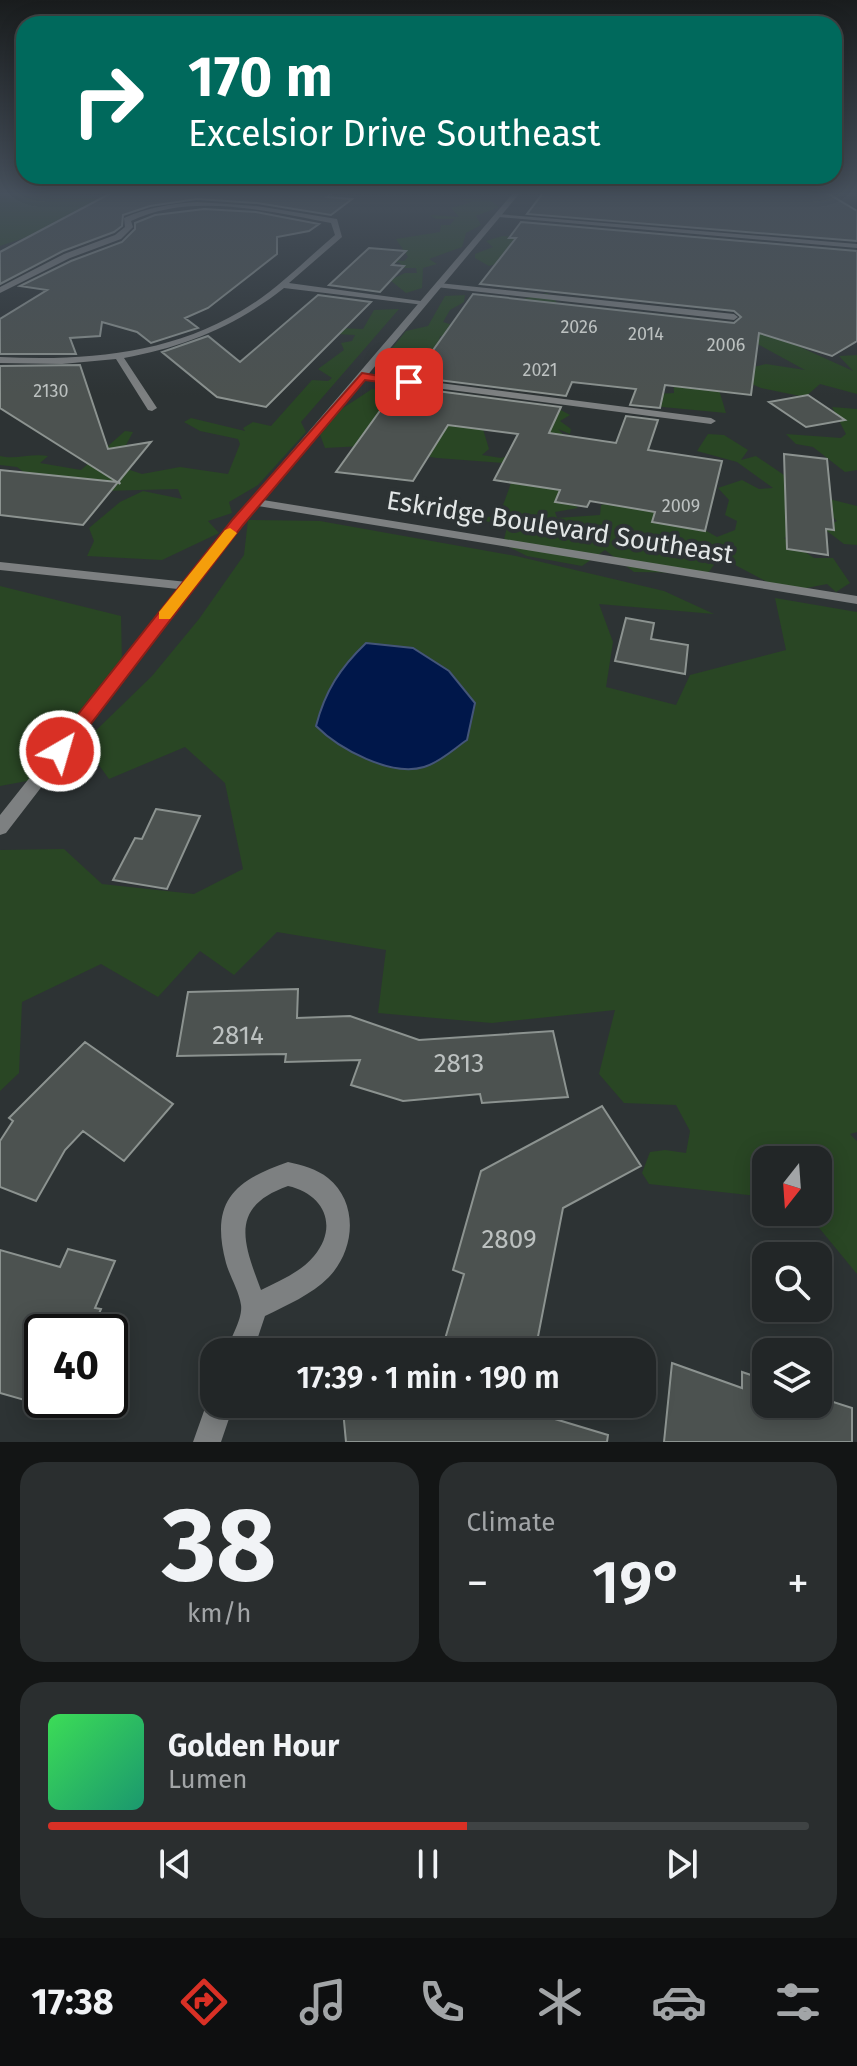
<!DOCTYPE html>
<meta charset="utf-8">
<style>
:root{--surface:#222627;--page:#2a2e2f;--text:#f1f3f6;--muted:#a2a5a7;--line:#3f4344;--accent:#d93025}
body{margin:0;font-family:"Fira Sans",sans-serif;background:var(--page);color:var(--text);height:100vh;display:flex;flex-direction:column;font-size:30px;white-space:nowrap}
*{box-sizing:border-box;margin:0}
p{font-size:26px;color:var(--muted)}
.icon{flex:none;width:44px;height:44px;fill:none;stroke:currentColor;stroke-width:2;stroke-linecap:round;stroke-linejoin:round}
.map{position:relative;height:1442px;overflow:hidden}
.side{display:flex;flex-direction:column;gap:20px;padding:20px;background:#131515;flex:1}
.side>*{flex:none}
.banner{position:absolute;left:16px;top:16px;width:826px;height:168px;border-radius:24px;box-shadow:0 4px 20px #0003,0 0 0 2px var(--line);background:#00695c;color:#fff;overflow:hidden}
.needle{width:52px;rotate:197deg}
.tools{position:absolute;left:752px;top:1146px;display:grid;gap:16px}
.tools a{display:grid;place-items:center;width:80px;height:80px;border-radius:16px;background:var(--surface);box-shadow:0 4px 20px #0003,0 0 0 2px var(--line);font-size:40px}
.speed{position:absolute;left:24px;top:1314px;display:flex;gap:16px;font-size:40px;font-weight:700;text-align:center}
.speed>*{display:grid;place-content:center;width:104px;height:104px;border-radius:50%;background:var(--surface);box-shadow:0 4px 20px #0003,0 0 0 2px var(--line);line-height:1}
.speed .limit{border:4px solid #111;border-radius:12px;background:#fff;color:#111}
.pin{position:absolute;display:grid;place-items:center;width:68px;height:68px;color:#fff;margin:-34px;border-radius:16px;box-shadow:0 4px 12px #0006}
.me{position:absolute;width:88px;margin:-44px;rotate:38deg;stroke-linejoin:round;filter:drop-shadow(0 0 6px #0008)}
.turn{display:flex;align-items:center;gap:28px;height:168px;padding:0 40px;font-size:36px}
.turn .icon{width:104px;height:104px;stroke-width:2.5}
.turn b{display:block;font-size:56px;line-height:68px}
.big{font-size:60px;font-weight:600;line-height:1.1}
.side .tile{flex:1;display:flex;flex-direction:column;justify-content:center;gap:12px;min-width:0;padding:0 28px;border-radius:24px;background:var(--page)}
.side .dial{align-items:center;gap:0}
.dial b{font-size:104px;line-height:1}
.song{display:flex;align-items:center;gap:24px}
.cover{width:96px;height:96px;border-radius:12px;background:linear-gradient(135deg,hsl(130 70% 55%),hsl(160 70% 35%))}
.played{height:8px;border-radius:4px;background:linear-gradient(90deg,var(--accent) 55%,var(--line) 55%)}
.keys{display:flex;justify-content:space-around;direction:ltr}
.heat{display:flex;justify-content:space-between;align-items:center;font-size:44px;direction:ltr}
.side .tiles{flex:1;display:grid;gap:20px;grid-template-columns:1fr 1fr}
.tile:last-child{grid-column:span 2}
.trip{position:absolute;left:200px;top:1338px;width:456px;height:80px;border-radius:24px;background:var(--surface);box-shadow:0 4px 20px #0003,0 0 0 2px var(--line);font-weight:600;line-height:80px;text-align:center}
.tabs{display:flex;height:128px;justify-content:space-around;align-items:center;background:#0e0f10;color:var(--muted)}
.tabs .icon{width:56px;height:56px}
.tabs .selected{color:var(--accent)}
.tabs b{font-size:36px;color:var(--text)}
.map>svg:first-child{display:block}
</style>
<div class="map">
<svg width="857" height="1442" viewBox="0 0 857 1442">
<rect width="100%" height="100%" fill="#2d3334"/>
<path fill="#294624" d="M0 193H82L78 195 103 199 30 236 0 246Z
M453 198 489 200 499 207 476 216 481 225 466 233 462 247 429 259 437 264 423 268 422 288 406 293 390 280 405 273H417L416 268H404L399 262 392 264 387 259 404 261 408 257 396 239 440 232 441 225H450L455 219H436L430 215 459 217 451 208 472 202Z
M502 236 516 237 521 243 508 261 489 266 475 258V254L493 247 486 241Z
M547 293 570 315 745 369 766 364 805 370 732 330 754 326 853 371 839 356 857 355V394L820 384 805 397 761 388 724 372 719 390 726 413 652 406 656 394 674 393 673 373 440 336 436 359 404 364 384 358 406 331 428 326 445 296 465 295 464 302 450 310 443 322 473 331 519 300Z
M399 309 301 422 306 432 258 485 229 502 232 513 208 521 219 533 162 560 87 556 94 541 89 528 120 502 143 491 182 499 178 489 101 491 25 473 17 467 0 465V456C15 460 31 453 48 456L40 463 81 470 125 431 133 432 126 445 134 463 121 467 142 474 180 467 228 474 240 444 238 439 200 431 184 422 191 418 245 431 243 428 253 422 271 426 312 380 328 381 332 378 318 369 344 350 341 343 352 341 355 335 336 334 338 328 363 329 374 310Z
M372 389 394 391 388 419 420 424 482 426 489 449 482 455 501 458 511 455 559 409 570 415 560 421 571 429 570 434 558 429 566 437 569 500 578 508 555 512 557 518 600 515 601 505 625 499 696 525 717 537 735 530 737 521 725 515 729 500 718 488 742 480 759 489 773 488 737 462 697 451 708 434 724 435 748 450 741 460 756 456 784 475 804 477 814 482 833 500 857 506V545L844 544 823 528 837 521 825 509 811 526 784 538 814 558H833L850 583 836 592 827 584 786 592 720 557 708 573 634 572 605 550 582 566 527 556 503 544 507 527 475 518 499 516 518 464 437 458 363 446 325 448 319 432 343 408Z
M832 407 857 409V470L845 472 813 447 796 444 786 434 841 438 846 434Z
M248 520 320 521 516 556 664 591 714 614 599 604 613 642 606 687 676 705 690 675 786 650 775 598 857 612V1132L850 1134 857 1141V1274L806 1212H818V1160H766V1197L649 1184 642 1173 650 1152 665 1150 686 1153 690 1131 676 1105 624 1103 599 1074 615 1010 492 1023 378 1013 386 950 277 932 234 975 200 951 158 997 101 964 22 1002 19 1073 0 1091V850L64 849 102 884 194 894 243 869 225 783 185 747 109 779 83 743 152 676 199 619 244 555Z
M0 586 121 616 122 663 54 776 0 786Z"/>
<path fill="#00174a" stroke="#445579" stroke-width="2" d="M366 643 413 648 449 671 475 703 467 740C455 748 439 763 424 767 391 777 339 749 316 726 325 691 340 668 366 643Z"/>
<path fill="#4c5250" stroke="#8c9390" stroke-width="2" d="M111 193H332L327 197 352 199 331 215 257 203 197 199 150 206 123 215 122 226 114 232 63 251 0 284V252Z
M543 193H827L857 211V241L527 214Z
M204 209 256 212 319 224 309 231 277 237V254L208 308 185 318 198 328 151 343 137 332 102 322 100 336 70 338 76 354H0V319L47 290 20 286 71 261 122 242 135 229V223L155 215Z
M521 222 857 251V341L832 356 759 333 751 395 665 385 660 408 630 405 636 389 572 382 566 396 414 377 473 294 734 323 741 317 734 311 480 284 516 238H509Z
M369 248 406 251 392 265 404 266 380 292 329 285Z
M318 295 371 302 266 407 217 397 162 352 208 336 240 362Z
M80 365 108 449 151 442 119 481 120 484 118 482 83 525 0 515V470L117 482 0 408V366Z
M406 387 561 407 549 433 616 443 626 416 658 420 648 450 722 461 705 531 652 522 655 512 590 501 587 507 555 502 560 490 494 480 518 434 448 425 413 481 336 472 387 401 395 402Z
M808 395 845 420 806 427 769 402Z
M784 454 827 459 834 530 826 529 828 555 787 549Z
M626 618 654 623 651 639 688 645 685 674 615 661Z
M156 809 200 816 167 889 113 880 135 838 142 839Z
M298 989 297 1018 350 1016 419 1040 553 1031 568 1097 482 1103 480 1094 403 1101 351 1085 360 1060 285 1062 286 1054 177 1056 188 992Z
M85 1042 173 1104 124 1161 83 1131 65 1150 36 1201 0 1187V1141L13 1121 9 1118Z
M602 1106 641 1166 563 1208 535 1352H482L445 1339 464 1274 453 1270 481 1171Z
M68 1249 115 1261 95 1308 101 1309 91 1332H42V1405L0 1393V1250L60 1267Z
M672 1363 742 1388V1372L766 1380V1404H818V1397L852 1408V1442H664Z
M371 1404H505L608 1435 607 1442H346L343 1410Z"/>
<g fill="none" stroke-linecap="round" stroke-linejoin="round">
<path fill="#7d8081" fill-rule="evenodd" d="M197 202 257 206 337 219 342 237 289 283 428 302 424 305 284 288C236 326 184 347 124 358L157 408 152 411 148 410 116 359 62 364 0 363V357C83 361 167 355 241 311 276 291 304 261 335 235L331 223C269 211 190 192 131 221L133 227 121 239 70 258 0 293V287L64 254 115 235 125 227 124 218C148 207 171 204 197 202Z
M497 214 857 244V248L499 217Z
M439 283 734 314 738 317 734 320 436 287Z
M362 373 711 418 716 421 711 424 359 378V374Z
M0 562 187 582 194 586 187 590 0 570Z
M288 1162C302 1165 317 1169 328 1178 359 1203 355 1250 329 1277 311 1295 287 1305 265 1316L253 1352H225C230 1340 243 1318 241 1305 239 1291 230 1277 226 1263 210 1202 233 1181 288 1162ZM288 1186C324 1194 339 1226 314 1256 301 1272 279 1281 261 1290 243 1242 229 1207 288 1186Z
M214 1392V1404H234L221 1442H193L210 1394Z"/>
<path fill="#7d8081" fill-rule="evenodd" d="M513 193H520L263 500 857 596V604L258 506 6 833 0 835V815L251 499Z"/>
</g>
<linearGradient id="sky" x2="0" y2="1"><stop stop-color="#191c1d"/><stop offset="0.49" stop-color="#46505c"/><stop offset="1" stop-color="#46505c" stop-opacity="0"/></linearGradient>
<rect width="857" height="395" fill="url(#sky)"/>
<path fill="#d93025" stroke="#8d1f18" stroke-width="2" d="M362 373 415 382 409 386 365 380 243 525 67 755H53L51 751 53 746 233 519Z"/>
<path fill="#f59e0b" d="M230 528 237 533 170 619H159V612L225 530Z"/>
<g text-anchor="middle" stroke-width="8" stroke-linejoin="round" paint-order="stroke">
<g font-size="18" fill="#bcc1c0">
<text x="579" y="333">2026</text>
<text x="646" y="340">2014</text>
<text x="726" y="351">2006</text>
<text x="540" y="376">2021</text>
<text x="51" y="397">2130</text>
<text x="681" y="512">2009</text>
</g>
<g font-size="26" fill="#e2e6e6" stroke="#2d3334">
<text transform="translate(560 527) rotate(9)" y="9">Eskridge Boulevard Southeast</text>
</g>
<g font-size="26" fill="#bcc1c0">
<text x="238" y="1044">2814</text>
<text x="459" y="1072">2813</text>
<text x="509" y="1248">2809</text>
</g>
</g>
</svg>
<div class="tools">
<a><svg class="needle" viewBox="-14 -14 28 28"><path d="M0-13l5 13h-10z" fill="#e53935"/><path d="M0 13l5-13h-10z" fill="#a2a5a7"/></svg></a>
<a><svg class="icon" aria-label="search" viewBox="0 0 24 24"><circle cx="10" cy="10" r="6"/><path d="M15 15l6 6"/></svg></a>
<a><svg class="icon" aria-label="layers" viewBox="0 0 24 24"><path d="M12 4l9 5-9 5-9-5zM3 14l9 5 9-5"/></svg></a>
</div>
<div class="speed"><div class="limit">40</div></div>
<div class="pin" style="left:409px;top:382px;background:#d93025"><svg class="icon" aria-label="arrive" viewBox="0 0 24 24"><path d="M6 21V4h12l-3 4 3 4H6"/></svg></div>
<svg class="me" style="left:60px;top:751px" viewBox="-20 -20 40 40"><circle r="17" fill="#d93025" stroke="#fff" stroke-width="3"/><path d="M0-11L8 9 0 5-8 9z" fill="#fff"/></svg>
<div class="trip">17:39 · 1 min · 190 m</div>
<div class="banner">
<div class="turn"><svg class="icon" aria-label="right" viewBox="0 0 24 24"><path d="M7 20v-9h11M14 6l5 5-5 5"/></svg><div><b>170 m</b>Excelsior Drive Southeast</div></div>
</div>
</div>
<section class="side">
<div class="tiles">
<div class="tile dial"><b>38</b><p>km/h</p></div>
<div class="tile"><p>Climate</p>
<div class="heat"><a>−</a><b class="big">19°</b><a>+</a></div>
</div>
<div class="tile">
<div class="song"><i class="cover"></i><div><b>Golden Hour</b><p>Lumen</p></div></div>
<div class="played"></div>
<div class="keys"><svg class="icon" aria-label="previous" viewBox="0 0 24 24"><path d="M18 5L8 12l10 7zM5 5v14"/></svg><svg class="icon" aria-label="pause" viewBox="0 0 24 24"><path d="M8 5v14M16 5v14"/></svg><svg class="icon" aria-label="next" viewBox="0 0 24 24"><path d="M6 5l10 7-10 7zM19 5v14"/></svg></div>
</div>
</div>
</section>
<nav class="tabs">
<b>17:38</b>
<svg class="icon selected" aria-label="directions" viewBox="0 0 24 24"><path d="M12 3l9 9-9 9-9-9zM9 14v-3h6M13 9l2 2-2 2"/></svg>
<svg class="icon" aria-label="music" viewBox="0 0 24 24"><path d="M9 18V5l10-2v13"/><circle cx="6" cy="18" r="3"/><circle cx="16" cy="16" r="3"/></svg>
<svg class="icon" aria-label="phone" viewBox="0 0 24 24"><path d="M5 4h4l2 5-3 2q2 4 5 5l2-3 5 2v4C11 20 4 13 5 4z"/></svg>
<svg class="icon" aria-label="climate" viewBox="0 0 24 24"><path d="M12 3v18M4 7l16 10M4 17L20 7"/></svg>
<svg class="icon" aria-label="car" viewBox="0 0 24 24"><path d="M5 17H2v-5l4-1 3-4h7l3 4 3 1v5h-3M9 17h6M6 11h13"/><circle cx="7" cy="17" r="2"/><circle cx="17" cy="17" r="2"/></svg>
<svg class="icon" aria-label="filters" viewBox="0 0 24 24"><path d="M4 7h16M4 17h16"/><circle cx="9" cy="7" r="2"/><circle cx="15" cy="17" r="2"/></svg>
</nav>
